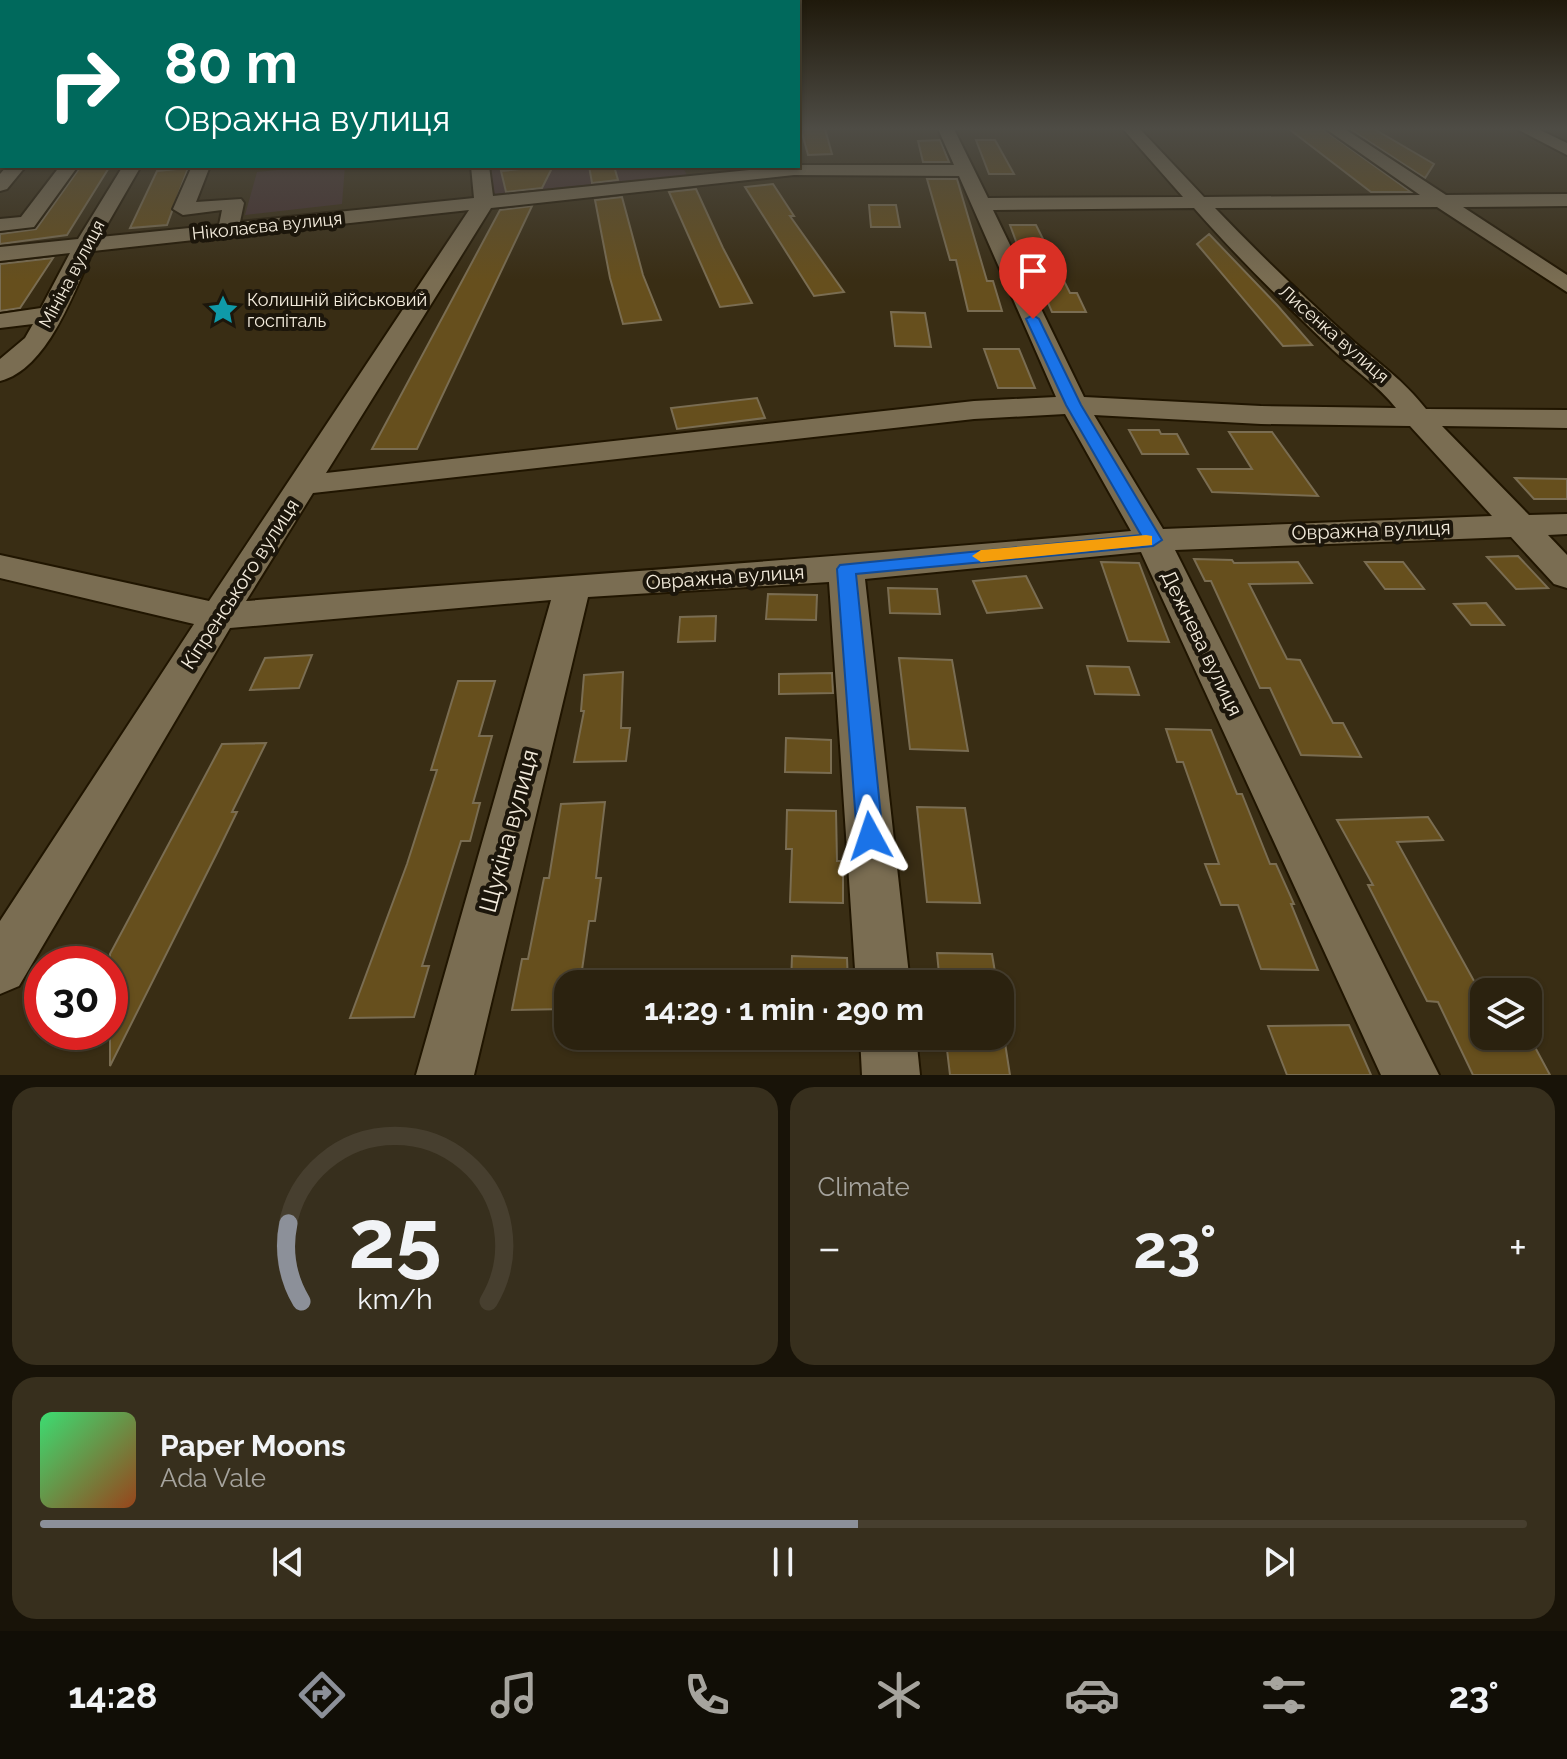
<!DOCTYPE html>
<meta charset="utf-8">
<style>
:root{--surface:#2b220f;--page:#372f1d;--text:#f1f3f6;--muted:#a6a49e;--line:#473f2f;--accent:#8c9099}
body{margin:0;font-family:Raleway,sans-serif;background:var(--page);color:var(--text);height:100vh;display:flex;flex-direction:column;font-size:30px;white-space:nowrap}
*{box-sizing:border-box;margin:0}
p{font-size:26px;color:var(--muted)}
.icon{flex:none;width:44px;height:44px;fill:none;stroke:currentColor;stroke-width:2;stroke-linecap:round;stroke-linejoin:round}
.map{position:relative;height:1075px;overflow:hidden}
.drawer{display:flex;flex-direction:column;gap:12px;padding:12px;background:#181308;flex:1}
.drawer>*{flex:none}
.banner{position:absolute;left:0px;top:0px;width:800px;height:168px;box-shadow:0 2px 6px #0004,0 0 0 2px var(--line);background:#00695c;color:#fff;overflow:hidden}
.fabs{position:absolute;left:1470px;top:978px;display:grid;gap:16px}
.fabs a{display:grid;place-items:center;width:72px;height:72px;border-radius:16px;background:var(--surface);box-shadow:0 2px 6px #0004,0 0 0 2px var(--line);font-size:40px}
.speed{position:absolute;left:24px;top:946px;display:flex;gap:16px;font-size:40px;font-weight:700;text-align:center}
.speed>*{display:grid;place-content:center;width:104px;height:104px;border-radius:50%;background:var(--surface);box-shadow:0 2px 6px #0004,0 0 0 2px var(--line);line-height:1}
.speed .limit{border:12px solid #d22;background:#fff;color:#111}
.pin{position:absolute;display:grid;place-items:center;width:68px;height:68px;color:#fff;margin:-82px -34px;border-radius:50% 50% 50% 0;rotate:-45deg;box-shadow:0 0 8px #0007}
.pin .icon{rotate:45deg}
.me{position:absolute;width:88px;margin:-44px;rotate:355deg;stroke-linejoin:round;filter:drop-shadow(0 0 6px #0008)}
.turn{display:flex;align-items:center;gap:28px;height:168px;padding:0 32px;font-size:36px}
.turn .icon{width:104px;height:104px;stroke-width:2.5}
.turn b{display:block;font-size:56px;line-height:68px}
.big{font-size:60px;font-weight:700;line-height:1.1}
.drawer .tile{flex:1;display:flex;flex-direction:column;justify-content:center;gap:12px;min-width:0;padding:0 28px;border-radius:24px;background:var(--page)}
.drawer .dial{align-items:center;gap:0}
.dial svg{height:208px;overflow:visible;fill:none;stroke:var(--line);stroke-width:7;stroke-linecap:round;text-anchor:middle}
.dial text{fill:var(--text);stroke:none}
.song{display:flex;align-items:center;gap:24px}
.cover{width:96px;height:96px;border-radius:12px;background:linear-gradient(135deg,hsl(140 70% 55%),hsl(20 70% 35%))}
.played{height:8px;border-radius:4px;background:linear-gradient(90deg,var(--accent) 55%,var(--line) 55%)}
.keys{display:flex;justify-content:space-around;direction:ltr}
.heat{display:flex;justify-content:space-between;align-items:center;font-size:44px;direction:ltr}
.drawer .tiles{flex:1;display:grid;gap:12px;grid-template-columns:1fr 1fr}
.tile:last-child{grid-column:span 2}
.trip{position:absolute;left:554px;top:970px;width:460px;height:80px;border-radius:24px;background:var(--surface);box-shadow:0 2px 6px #0004,0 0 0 2px var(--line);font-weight:700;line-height:80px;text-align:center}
.tab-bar{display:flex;height:128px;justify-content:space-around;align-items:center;background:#110e06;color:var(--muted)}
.tab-bar .icon{width:56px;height:56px}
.tab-bar .on{color:var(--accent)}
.tab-bar b{font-size:36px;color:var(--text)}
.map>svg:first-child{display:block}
</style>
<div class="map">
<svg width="1567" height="1075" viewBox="0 0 1567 1075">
<rect width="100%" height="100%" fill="#392d14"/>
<path fill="#453030" d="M317 166H345L342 204 245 215 257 172Z
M491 166H682L687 175 493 194Z"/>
<path fill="#664f1d" stroke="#7a6d52" stroke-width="2" d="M801 129H825L832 154 808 155Z
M1289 129H1323L1411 192H1371Z
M1350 129H1374L1434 164 1425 178Z
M940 140 949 162H923L918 141Z
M976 140H995L1014 174H989Z
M81 166H110L67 235 0 244V234L36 229Z
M553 166 542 188 506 192 501 171Z
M589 166H614L618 180 592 183Z
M188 168 167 225 130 228 157 171Z
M927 179H957L987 281H993L1002 311H968L956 260H950Z
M773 184 794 216H790L844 292 814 296 745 187Z
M696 189 723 248 752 303 720 307 669 192Z
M622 197 643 275 661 320 623 324 610 278 595 200Z
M869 205H896L900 227H871Z
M532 206 417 449H372L500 210Z
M1010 225H1036L1070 293H1077L1086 312H1052L1039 282H1034L1027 263H1024Z
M1209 234 1277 305 1312 345 1283 346 1197 244Z
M53 258 20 308 0 311V264Z
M891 312 925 313 931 347 895 346Z
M984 349H1019L1035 388H998Z
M757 398 765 418 677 429 671 408Z
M1129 430H1159L1161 434H1177L1188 454H1142Z
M1229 432H1272L1318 496 1212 492 1198 469H1252Z
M1515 478 1567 479V499H1534Z
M1518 556 1548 588 1516 589 1487 557Z
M1194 559 1232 560 1234 563 1298 562 1312 583 1249 584 1287 659 1300 660 1333 723H1343L1361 757 1301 755 1270 688H1260L1211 581H1205Z
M1101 562 1139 563 1169 642 1128 641Z
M1365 562H1403L1424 589H1385Z
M1026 576 1042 608 987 613 973 581Z
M888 588 937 589 940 614 890 613Z
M768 594 817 595 816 620 766 619Z
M1486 603 1504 625H1471L1454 604Z
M716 616 715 641 678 642 680 617Z
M312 655 299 688 250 690 265 658Z
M899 658 952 660 968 751 910 749Z
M1087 666 1129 667 1139 695 1095 694Z
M623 672 621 728H630L626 761 574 762 584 711H581L584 675Z
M832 673 833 693 779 694V674Z
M458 681H495L479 736H492L473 803H480L470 841H461L422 966H429L414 1017 350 1018 407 864 437 770H431Z
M1166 729 1211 730 1237 794H1242L1270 864H1276L1294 904H1291L1318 970 1261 969 1238 905H1221L1205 864H1219L1183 762H1177Z
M786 738 831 740V773L785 772Z
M266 743 232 812H237L217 853 110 1066V954L222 744Z
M605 802 596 878H601L595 921H589L580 984H568V1009L512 1010 522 959H528L544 878H549L561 804Z
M917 807 965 808 980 903 927 902Z
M787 810 836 811 837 861H843V903L790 902 792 849H786Z
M1428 817 1443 840 1397 842 1484 999V1036H1529L1550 1075H1473L1438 1002 1427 1001 1368 885H1373L1337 820Z
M937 953 992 954 997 984H940Z
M792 956 847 958 848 984H791Z
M1349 1025 1371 1075H1287L1268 1026Z
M946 1041 1005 1043 1010 1075H950Z"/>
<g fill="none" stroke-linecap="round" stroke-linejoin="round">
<g stroke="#201500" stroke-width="4">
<path id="minor" d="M0 129H2V137H0Z
M938 129H954L988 198 1183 197 1123 129H1140L1204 197 1420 195 1326 129H1345L1446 195 1567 194V206L1463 207 1567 275V292L1437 207 1215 208C1260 255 1306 299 1354 342 1381 365 1403 380 1426 409L1567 410V428L1442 426 1529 515 1567 514V534L1548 535 1567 555V588L1554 584 1511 537 1175 550 1439 1075H1381L1141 552 865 579 910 984H856L829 582 588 597 474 1075H416L551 600 230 628 19 986 0 994V921L194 624 0 578V555L209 601 469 210 93 251C74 291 48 369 0 381V359L25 338 33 324 0 328V314L41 308 70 253 0 261V247L78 239 123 166H141L100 237 219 225 222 210 183 215 173 209 192 166H210L196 202 241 199 244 203 240 222 474 198 471 166H489L493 196 798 165H954ZM794 175 959 176 1056 397 974 401 326 473 491 208ZM1194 208C1238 258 1285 304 1333 350 1354 370 1378 385 1396 408L1261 406 1084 397 993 210ZM1065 414 1131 531C836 558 541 577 246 601L313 493 974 419ZM1094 415 1261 424 1410 426 1492 516 1163 529Z
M1517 129H1538L1567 143V155Z
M7 166H26L7 189 0 191V174Z
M60 166H78L34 227 0 231V219L21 217Z
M860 1036H916L920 1075H862Z"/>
</g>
<use href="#minor" fill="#7a6d52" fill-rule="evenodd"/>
</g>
<linearGradient id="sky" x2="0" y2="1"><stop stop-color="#1f190b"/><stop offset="0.46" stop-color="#4e4c45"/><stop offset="1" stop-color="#4e4c45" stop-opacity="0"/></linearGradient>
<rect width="1567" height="280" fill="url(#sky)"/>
<path fill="#1a73e8" stroke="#114b97" stroke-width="2" d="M1033 315 1039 319 1081 405 1162 540 1153 546 856 574 883 836 879 843 870 847 861 843 857 836 837 569 840 565 1141 535 1066 405 1026 319Z"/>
<path fill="#f59e0b" d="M1146 535 1152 536V545L981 562 972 556 981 550Z"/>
<defs>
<g id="sight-bare" transform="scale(2.4)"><path d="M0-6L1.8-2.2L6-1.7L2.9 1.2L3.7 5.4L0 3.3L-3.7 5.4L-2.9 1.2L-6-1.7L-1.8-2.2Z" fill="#0f9aa8" stroke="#1c160b" stroke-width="2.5" paint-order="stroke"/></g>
</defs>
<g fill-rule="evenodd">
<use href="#sight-bare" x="223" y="310"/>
</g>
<g text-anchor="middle" stroke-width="8" stroke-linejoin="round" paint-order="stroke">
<g font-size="18" fill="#f3ebdc" stroke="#1c160b">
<text transform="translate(267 226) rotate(-6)" y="6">Ніколаєва вулиця</text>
<text transform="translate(72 274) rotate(-62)" y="6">Мініна вулиця</text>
<text transform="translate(1334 334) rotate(41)" y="6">Лисенка вулиця</text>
</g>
<g font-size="18" fill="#f3ebdc" stroke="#1c160b" text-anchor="start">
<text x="247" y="306">Колишній військовий<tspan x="247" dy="21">госпіталь</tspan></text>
</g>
<g font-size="20" fill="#f3ebdc" stroke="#1c160b">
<text transform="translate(1371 530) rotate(-2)" y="7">Овражна вулиця</text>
<text transform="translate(725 577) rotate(-4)" y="7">Овражна вулиця</text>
<text transform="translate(240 584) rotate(-57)" y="7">Кіпренського вулиця</text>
<text transform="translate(1202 643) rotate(64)" y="7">Дежнева вулиця</text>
</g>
<g font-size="24" fill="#f3ebdc" stroke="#1c160b">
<text transform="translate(509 831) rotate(-75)" y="8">Щукіна вулиця</text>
</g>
</g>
</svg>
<div class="fabs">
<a><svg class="icon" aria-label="layers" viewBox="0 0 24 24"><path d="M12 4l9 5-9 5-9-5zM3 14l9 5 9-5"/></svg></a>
</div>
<div class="speed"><div class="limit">30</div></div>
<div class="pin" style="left:1033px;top:319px;background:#d93025"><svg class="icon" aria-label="arrive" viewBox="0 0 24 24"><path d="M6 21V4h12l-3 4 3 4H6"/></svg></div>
<svg class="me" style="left:870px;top:836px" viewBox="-20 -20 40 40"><path d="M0-17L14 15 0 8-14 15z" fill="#1a73e8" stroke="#fff" stroke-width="4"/></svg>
<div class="trip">14:29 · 1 min · 290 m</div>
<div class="banner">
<div class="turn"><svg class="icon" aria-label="right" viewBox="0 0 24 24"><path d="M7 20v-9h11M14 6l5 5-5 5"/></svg><div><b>80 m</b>Овражна вулиця</div></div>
</div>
</div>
<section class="drawer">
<div class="tiles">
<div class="tile dial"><svg viewBox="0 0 100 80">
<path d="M14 69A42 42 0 1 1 86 69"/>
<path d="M14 69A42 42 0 0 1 9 39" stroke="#8c9099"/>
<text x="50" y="56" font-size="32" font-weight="700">25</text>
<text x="50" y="72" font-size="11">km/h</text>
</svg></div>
<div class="tile"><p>Climate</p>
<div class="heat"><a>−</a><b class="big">23°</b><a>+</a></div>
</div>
<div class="tile">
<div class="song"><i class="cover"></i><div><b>Paper Moons</b><p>Ada Vale</p></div></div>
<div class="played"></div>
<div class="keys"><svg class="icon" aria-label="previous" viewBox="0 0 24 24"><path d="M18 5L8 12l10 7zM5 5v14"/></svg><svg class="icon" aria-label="pause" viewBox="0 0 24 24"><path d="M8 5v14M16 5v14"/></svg><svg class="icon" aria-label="next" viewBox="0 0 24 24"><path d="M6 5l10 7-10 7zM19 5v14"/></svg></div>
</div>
</div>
</section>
<nav class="tab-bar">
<b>14:28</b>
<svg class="icon on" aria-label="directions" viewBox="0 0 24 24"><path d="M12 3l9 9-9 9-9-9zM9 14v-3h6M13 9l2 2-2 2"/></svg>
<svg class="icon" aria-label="music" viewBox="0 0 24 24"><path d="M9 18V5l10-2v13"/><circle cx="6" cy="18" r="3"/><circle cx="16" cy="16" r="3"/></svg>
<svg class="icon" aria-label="phone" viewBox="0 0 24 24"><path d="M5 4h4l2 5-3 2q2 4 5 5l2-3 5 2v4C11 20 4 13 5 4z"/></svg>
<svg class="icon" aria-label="climate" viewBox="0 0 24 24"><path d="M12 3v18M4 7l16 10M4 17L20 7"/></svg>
<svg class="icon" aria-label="car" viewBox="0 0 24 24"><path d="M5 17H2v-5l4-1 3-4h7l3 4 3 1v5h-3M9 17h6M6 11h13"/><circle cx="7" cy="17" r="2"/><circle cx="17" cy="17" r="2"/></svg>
<svg class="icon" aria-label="filters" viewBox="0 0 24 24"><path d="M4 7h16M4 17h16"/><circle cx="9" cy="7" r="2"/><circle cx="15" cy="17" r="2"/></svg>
<b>23°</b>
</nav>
